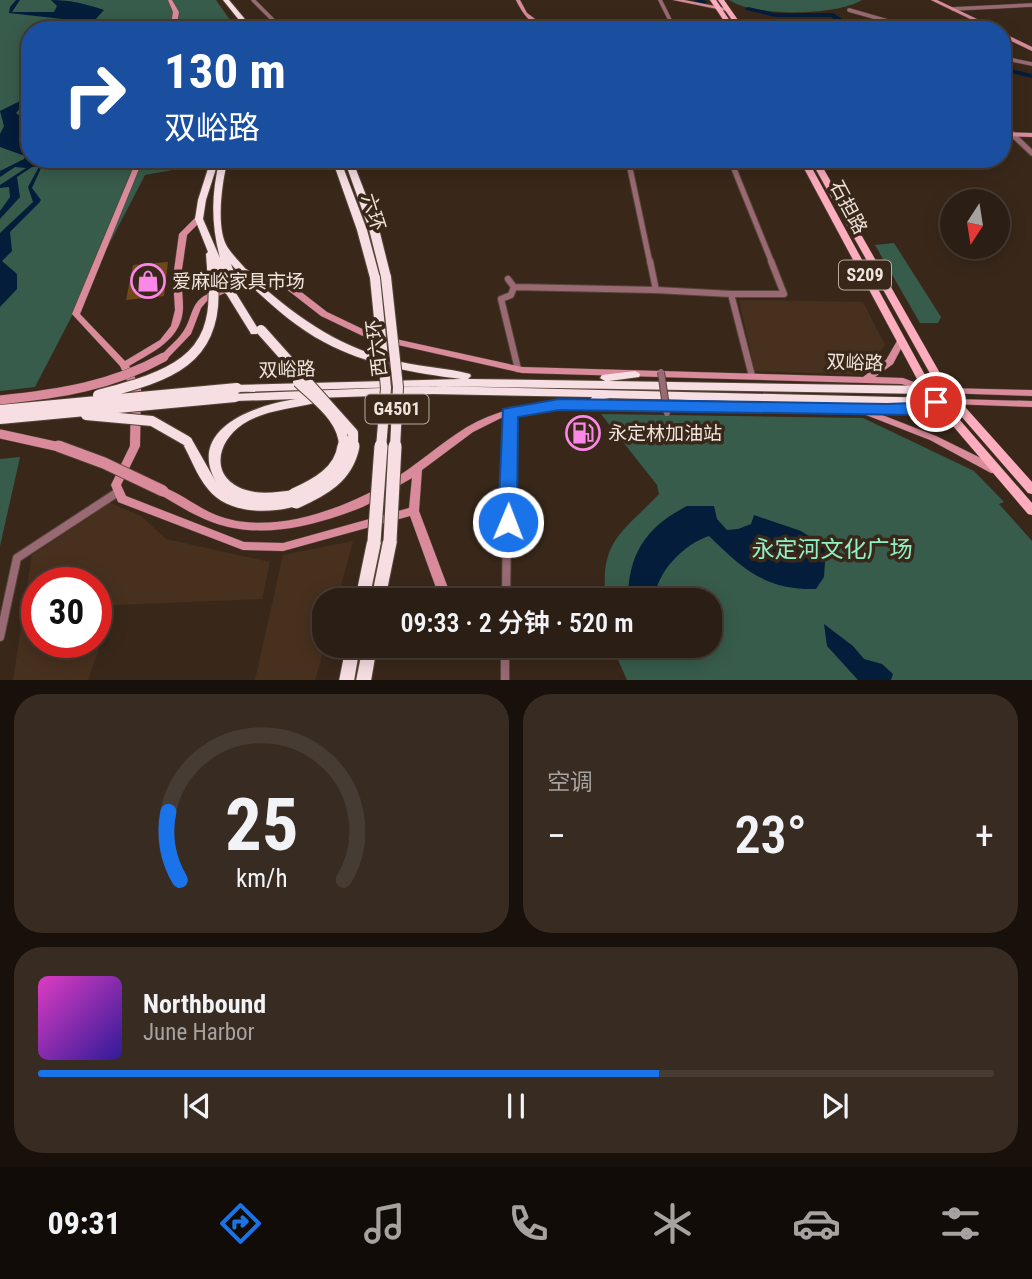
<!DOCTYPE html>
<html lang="zh">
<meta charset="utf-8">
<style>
:root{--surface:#2b1e14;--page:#372b22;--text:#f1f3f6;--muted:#a6a2a0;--line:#473c34;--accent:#1a73e8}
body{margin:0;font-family:"Roboto Condensed","Noto Sans SC",sans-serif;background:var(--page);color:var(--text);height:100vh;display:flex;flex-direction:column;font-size:26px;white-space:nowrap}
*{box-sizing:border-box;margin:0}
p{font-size:23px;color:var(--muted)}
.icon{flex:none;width:38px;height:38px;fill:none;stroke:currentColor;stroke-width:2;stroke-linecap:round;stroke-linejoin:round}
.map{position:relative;height:680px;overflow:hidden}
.details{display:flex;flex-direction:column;gap:14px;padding:14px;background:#18100b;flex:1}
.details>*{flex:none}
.banner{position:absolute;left:21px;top:21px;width:990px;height:147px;border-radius:28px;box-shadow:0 4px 18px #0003,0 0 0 2px var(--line);background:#1a4fa0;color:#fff;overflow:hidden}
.needle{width:46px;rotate:192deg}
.tools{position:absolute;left:940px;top:189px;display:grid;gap:14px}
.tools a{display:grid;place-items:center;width:70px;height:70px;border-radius:50%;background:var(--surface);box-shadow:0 4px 18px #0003,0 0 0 2px var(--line);font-size:35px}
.speed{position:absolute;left:21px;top:567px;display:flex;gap:14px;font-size:35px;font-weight:700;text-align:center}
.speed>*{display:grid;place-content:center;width:91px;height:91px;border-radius:50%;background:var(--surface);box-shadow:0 4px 18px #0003,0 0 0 2px var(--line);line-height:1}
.speed .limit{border:10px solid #d22;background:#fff;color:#111}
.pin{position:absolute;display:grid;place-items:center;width:60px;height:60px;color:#fff;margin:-30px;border:4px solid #fff;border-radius:50%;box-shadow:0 2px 7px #0007}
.me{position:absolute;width:77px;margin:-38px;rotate:1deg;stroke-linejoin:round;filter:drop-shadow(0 0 5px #0008)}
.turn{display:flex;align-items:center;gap:24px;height:147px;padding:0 28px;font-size:32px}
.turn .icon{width:91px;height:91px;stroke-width:2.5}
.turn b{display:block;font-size:49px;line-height:60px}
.big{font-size:52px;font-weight:600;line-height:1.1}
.details .widget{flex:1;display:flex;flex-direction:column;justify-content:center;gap:10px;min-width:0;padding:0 24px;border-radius:28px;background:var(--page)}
.details .dial{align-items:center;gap:0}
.dial svg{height:182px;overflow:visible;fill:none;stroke:var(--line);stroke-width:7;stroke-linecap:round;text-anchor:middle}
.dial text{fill:var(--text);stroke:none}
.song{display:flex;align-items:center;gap:21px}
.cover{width:84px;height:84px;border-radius:10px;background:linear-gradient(135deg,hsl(310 70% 55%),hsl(250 70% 35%))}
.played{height:7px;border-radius:4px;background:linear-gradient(90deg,var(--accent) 65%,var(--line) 65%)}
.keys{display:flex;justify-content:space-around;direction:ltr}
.heat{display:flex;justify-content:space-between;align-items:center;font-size:38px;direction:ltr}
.details .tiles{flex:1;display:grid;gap:14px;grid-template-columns:1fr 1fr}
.widget:last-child{grid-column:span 2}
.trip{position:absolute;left:312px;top:588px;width:410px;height:70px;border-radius:28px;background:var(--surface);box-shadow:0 4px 18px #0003,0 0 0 2px var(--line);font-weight:600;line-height:70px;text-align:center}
.tabs{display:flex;height:112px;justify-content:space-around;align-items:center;background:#110c08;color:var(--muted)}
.tabs .icon{width:49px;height:49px}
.tabs .selected{color:var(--accent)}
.tabs b{font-size:32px;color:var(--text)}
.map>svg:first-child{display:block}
</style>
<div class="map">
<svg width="1032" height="681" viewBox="0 0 1032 681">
<rect width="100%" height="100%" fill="#39281a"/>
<path fill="#47301e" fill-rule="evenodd" d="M739 300 863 302 885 345 862 375 755 371Z
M110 503 141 516 166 539 270 562 262 599 114 605 88 680H13L32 555ZM37 583H96V642H37Z
M353 541 337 600H324L325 646 315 680H255L283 555Z"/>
<path fill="#385c4c" d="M0 0H216L237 30H30V159H197L195 166 145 175 35 387 0 391Z
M729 0H862C836 16 754 17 729 0Z
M894 243 941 317 938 323H920L875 245Z
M601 414 863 418 974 471 1004 502 999 504 1032 541V680H627L612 646H709V600H606C599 541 622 533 659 494L657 485Z
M20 457 0 546V459Z"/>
<path fill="#031d3b" d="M16 0H20L12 12H54L57 6 51 0C71 0 86 4 104 10L94 21 106 25 104 30H92L89 22 9 13 10 7Z
M30 96 16 113 21 117 30 109V159H49L41 168 32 188 41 200 39 203 10 232 12 251 2 261 17 274V289L0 307V233L33 202 28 187 39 167H32L17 177 20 197 0 219V211L10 197 9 187 0 188V185L26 168 15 167 0 177V171L24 159 25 156 0 147V134L4 126 0 111Z
M687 506H714L717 519 727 530 738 529 751 524 754 515 801 531 826 547 824 577 816 589C765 590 743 569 709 536 684 544 655 573 655 600H628C628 554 646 527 687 506Z
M824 624 853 646 864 659 882 664 893 674 891 680H858L827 646Z"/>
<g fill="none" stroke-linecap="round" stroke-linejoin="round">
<path fill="#031d3b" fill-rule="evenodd" d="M693 0H704L707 2 704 4Z
M748 7 775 13H833L859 30H850L831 17H775L746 10V8Z
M1003 67 1032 74V78L1003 71Z"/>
</g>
<path fill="#6e4817" d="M168 262 164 296 126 300 133 265Z"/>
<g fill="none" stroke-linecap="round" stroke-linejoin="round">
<g stroke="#564639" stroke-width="4.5">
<path id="street-far3" d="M253 0 283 30
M660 0 675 30
M953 9 1032 5
M849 10 919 30
M1003 58 1032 64"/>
</g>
<g stroke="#564639" stroke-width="7">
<path id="street-far2" d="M1012 134 1032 153
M628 159 650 263
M730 159 772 263"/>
</g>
<g stroke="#564639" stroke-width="8">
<path id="street-far1" d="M650 261 656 290 731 294 752 376
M508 279 514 287 511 295 501 299 518 369
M514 287 656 290
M731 294H784L771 261
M508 448 509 413"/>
</g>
<g stroke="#564639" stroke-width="10">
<path id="street" d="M506 600 508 446
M0 637 17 558 118 492
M505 646V681"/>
</g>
<g stroke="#564639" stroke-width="1">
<path id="secondary" d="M168 0H172L179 12 176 30H170L173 12Z
M516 0H520L527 13 550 30C534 30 522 13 516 0Z
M673 0H684L730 9 727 11Z
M931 0H937L1000 30H993Z
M1003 33 1032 47V51L1003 37Z
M1003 132 1032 133V137L1003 136Z
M137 159H143L80 314 125 361 160 340 171 326 175 310 173 278 179 234 196 217H199L203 219 187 235 181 276 195 277 214 292 244 280 272 278 291 284 327 312 373 334 522 367 863 377 886 360 897 341 901 338 905 341 893 364 875 377 903 378 930 388 932 390 927 393 902 384 522 373 367 338 321 316 285 288 271 282 245 284 207 301 201 308 191 334 167 359 164 360 160 357C167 348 177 341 183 332 193 318 190 302 208 294L190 281H181C182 290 183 299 183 308 182 340 152 352 129 366L141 389 140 446 121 485 126 496 244 542 283 543 409 508 412 478 391 490 387 489 386 486 387 483C415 467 439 444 467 427 506 404 552 401 597 401L887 407 915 406 934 400 939 403 937 405 915 412 877 413 936 436 999 467 1000 470 999 473H991L930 440 861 413 597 407 537 410 501 418 473 432 422 470 419 511 451 596 449 599H441L439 596 410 516 283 551 243 550 118 502 111 485 130 446 131 389 120 366 72 314Z
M945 388 1032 390V396L942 393 940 391Z
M954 399 1032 401V407L951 404 949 402 951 400Z
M163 487C182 494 198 508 216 515 266 535 331 513 375 490L379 489 383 490 384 493C374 504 355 510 341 515 300 529 254 538 212 522 193 515 176 504 159 494L158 491 159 488Z"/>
</g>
<g stroke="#564639" stroke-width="1">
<path id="primary" d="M710 0H716L736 30H730Z
M718 0H724L745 30H739Z
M799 159H807L932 388 1032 503V515L1028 514 924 392Z
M810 159H818L949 389 1032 482V494L1028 493 941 393Z"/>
</g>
<g stroke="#564639" stroke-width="2">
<path id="highway" d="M223 0H229L254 30H247Z
M211 159H219L206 200 203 219 220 258C211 224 211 193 220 159H228C222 181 215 229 228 248 234 257 243 265 250 274L248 276H242L231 264 236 278C233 282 226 283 222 282L217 273 218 282 213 285 208 282 206 254 208 252 195 219 198 200Z
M332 159H340L367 230 380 278 378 280H372L370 278 357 230Z
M344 159H352L379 229 391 277 389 279 386 280 381 277 369 229Z
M254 281 257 282C302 321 342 349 401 362 424 367 447 368 470 374L471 376 468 379 605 381 600 378 602 375 635 371 639 373 640 375 639 377 609 381 928 386 934 390 928 394 432 386 237 392 231 388 233 385 461 379C414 373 367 365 324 342 297 328 274 307 251 286L249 284Z
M229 287 234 290 260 332 259 334H251L250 332 224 290Z
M433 386 936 398 942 402 936 406 604 398 627 402 629 405 623 409 592 403 590 400 592 397 433 394 315 398 317 400 315 403C290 409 265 410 243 424 216 442 209 478 246 490 261 495 278 492 294 490L298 492 300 495 299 498 302 502 300 505C272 514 228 515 208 489 196 475 191 457 181 441L183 438H191L216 482C186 428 256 405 296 399L235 401 229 397 231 394Z
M390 536 395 537 397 541 385 600H371L383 541 385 537Z
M374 537 379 538 381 542 369 600H355L367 542 369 538Z
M346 646H360L354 681H339Z
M363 646H377L371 681H356Z"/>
</g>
<use href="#street-far3" stroke="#9a6a74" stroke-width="3.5"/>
<use href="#street-far2" stroke="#9a6a74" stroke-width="5"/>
<use href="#street-far1" stroke="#9a6a74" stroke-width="6"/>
<use href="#street" stroke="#9a6a74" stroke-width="8"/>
<use href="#secondary" fill="#d98b9c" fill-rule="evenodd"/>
<use href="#primary" fill="#fdadbe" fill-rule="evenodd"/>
<use href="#highway" fill="#f7dee3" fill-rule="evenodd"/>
<g stroke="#564639" stroke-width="8" stroke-linecap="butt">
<path id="street-bridge" d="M661 372 667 413"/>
</g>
<g stroke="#564639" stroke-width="10" stroke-linecap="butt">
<path id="secondary-bridge-far1" d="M0 400C58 394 112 386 164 357
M0 434 64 448"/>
</g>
<g stroke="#564639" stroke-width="13" stroke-linecap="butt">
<path id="secondary-bridge" d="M58 446 104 463 163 491"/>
</g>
<g stroke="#564639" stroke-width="12" stroke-linecap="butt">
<path id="highway-bridge-far1" d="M245 274 254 284
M386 277 398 387 395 448
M375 278 386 388 381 448
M225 280 229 290
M261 330 353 433V448
M298 382C316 400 345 419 344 448
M98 395C164 377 220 364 213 282
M0 410 237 388
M86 415 152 421 187 441
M0 419 235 397"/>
</g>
<g stroke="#564639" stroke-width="15" stroke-linecap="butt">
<path id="highway-bridge" d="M294 495C316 485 341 472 344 446
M296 502C323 490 347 477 353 446
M390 541 395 446
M374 542 381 446"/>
</g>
<use href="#street-bridge" stroke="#9a6a74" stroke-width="6"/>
<use href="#secondary-bridge-far1" stroke="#d98b9c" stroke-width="9"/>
<use href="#secondary-bridge" stroke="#d98b9c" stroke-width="11"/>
<use href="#highway-bridge-far1" stroke="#f7dee3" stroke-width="10"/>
<use href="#highway-bridge" stroke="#f7dee3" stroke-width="13"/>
</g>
<path fill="#1a73e8" stroke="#114b97" stroke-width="2" d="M936 396 942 398 944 402 942 406 915 415 559 410 518 417 517 522 515 527H501L498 522 503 409 559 399 887 404 913 403Z"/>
<defs>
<g id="shop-ring" transform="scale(1.75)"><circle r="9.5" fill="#39281a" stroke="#fb87e6" stroke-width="1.5"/><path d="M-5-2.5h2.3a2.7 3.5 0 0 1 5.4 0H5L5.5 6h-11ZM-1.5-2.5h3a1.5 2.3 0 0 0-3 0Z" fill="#fb87e6"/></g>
<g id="fuel-ring" transform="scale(1.75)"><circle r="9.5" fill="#39281a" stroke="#fb87e6" stroke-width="1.5"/><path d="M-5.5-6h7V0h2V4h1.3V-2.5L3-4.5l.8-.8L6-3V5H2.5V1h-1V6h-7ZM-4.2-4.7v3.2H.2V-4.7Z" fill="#fb87e6"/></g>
</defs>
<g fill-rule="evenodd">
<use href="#shop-ring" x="148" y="281"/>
<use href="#fuel-ring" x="583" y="433"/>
</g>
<g text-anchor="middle" stroke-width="7" stroke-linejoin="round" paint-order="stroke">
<g fill="#39281a" stroke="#b8aba1" stroke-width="2">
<rect x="839" y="260.5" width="52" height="29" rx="5"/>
<rect x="365.5" y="394.5" width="63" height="29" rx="5"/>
</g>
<g font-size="18" font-weight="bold" fill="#efe3db">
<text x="865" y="281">S209</text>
<text x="397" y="415">G4501</text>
</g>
<g font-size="19" fill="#efe3db" stroke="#39281a">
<text transform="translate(849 207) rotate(62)" y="7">石担路</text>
<text transform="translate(374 212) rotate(72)" y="7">六环</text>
<text transform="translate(376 348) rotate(-97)" y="7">西六环</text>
<text transform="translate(855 362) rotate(2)" y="7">双峪路</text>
<text transform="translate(287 369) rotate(-2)" y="7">双峪路</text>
</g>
<g font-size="19" fill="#efe3db" stroke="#39281a" text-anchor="start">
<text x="172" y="288">爱麻峪家具市场</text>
<text x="608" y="440">永定林加油站</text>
</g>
<g font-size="23" fill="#8ff2c7" stroke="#39281a">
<text x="832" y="557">永定河文化广场</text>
</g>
</g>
</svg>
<div class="tools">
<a><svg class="needle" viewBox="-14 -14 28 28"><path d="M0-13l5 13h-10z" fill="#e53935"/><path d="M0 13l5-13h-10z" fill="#a6a2a0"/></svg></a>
</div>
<div class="speed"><div class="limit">30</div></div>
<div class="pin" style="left:936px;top:402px;background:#d93025"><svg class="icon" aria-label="arrive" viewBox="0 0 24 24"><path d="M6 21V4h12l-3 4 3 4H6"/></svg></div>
<svg class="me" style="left:508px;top:522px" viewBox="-20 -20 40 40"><circle r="17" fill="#1a73e8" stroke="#fff" stroke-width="3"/><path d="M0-11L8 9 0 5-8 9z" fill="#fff"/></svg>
<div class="trip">09:33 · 2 分钟 · 520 m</div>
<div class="banner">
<div class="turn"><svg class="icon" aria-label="right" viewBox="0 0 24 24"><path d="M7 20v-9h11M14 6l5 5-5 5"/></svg><div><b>130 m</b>双峪路</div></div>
</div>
</div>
<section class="details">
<div class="tiles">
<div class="widget dial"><svg viewBox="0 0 100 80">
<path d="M14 69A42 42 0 1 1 86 69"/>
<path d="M14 69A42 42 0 0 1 9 39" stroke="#1a73e8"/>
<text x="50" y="56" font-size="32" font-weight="700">25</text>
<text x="50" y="72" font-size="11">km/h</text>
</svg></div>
<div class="widget"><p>空调</p>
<div class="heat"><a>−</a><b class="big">23°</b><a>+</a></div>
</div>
<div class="widget">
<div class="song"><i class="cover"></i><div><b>Northbound</b><p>June Harbor</p></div></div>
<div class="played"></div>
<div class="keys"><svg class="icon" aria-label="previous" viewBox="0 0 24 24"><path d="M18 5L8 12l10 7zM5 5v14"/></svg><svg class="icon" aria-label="pause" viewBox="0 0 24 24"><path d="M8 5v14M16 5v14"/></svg><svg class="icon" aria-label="next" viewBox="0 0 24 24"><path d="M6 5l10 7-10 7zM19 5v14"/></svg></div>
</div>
</div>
</section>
<nav class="tabs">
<b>09:31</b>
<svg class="icon selected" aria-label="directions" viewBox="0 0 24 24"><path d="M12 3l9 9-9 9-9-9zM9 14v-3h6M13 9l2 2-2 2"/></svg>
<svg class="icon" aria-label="music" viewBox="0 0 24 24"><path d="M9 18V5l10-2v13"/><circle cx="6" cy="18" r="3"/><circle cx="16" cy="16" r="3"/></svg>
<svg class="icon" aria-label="phone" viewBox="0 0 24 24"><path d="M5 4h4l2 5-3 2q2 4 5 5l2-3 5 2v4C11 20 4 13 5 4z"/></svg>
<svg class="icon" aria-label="climate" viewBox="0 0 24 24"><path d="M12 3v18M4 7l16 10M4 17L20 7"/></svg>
<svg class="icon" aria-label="car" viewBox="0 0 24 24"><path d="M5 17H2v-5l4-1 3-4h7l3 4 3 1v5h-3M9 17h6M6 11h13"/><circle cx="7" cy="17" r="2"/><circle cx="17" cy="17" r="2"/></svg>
<svg class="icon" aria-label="filters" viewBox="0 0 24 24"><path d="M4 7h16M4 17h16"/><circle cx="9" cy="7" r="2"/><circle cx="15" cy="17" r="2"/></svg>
</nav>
